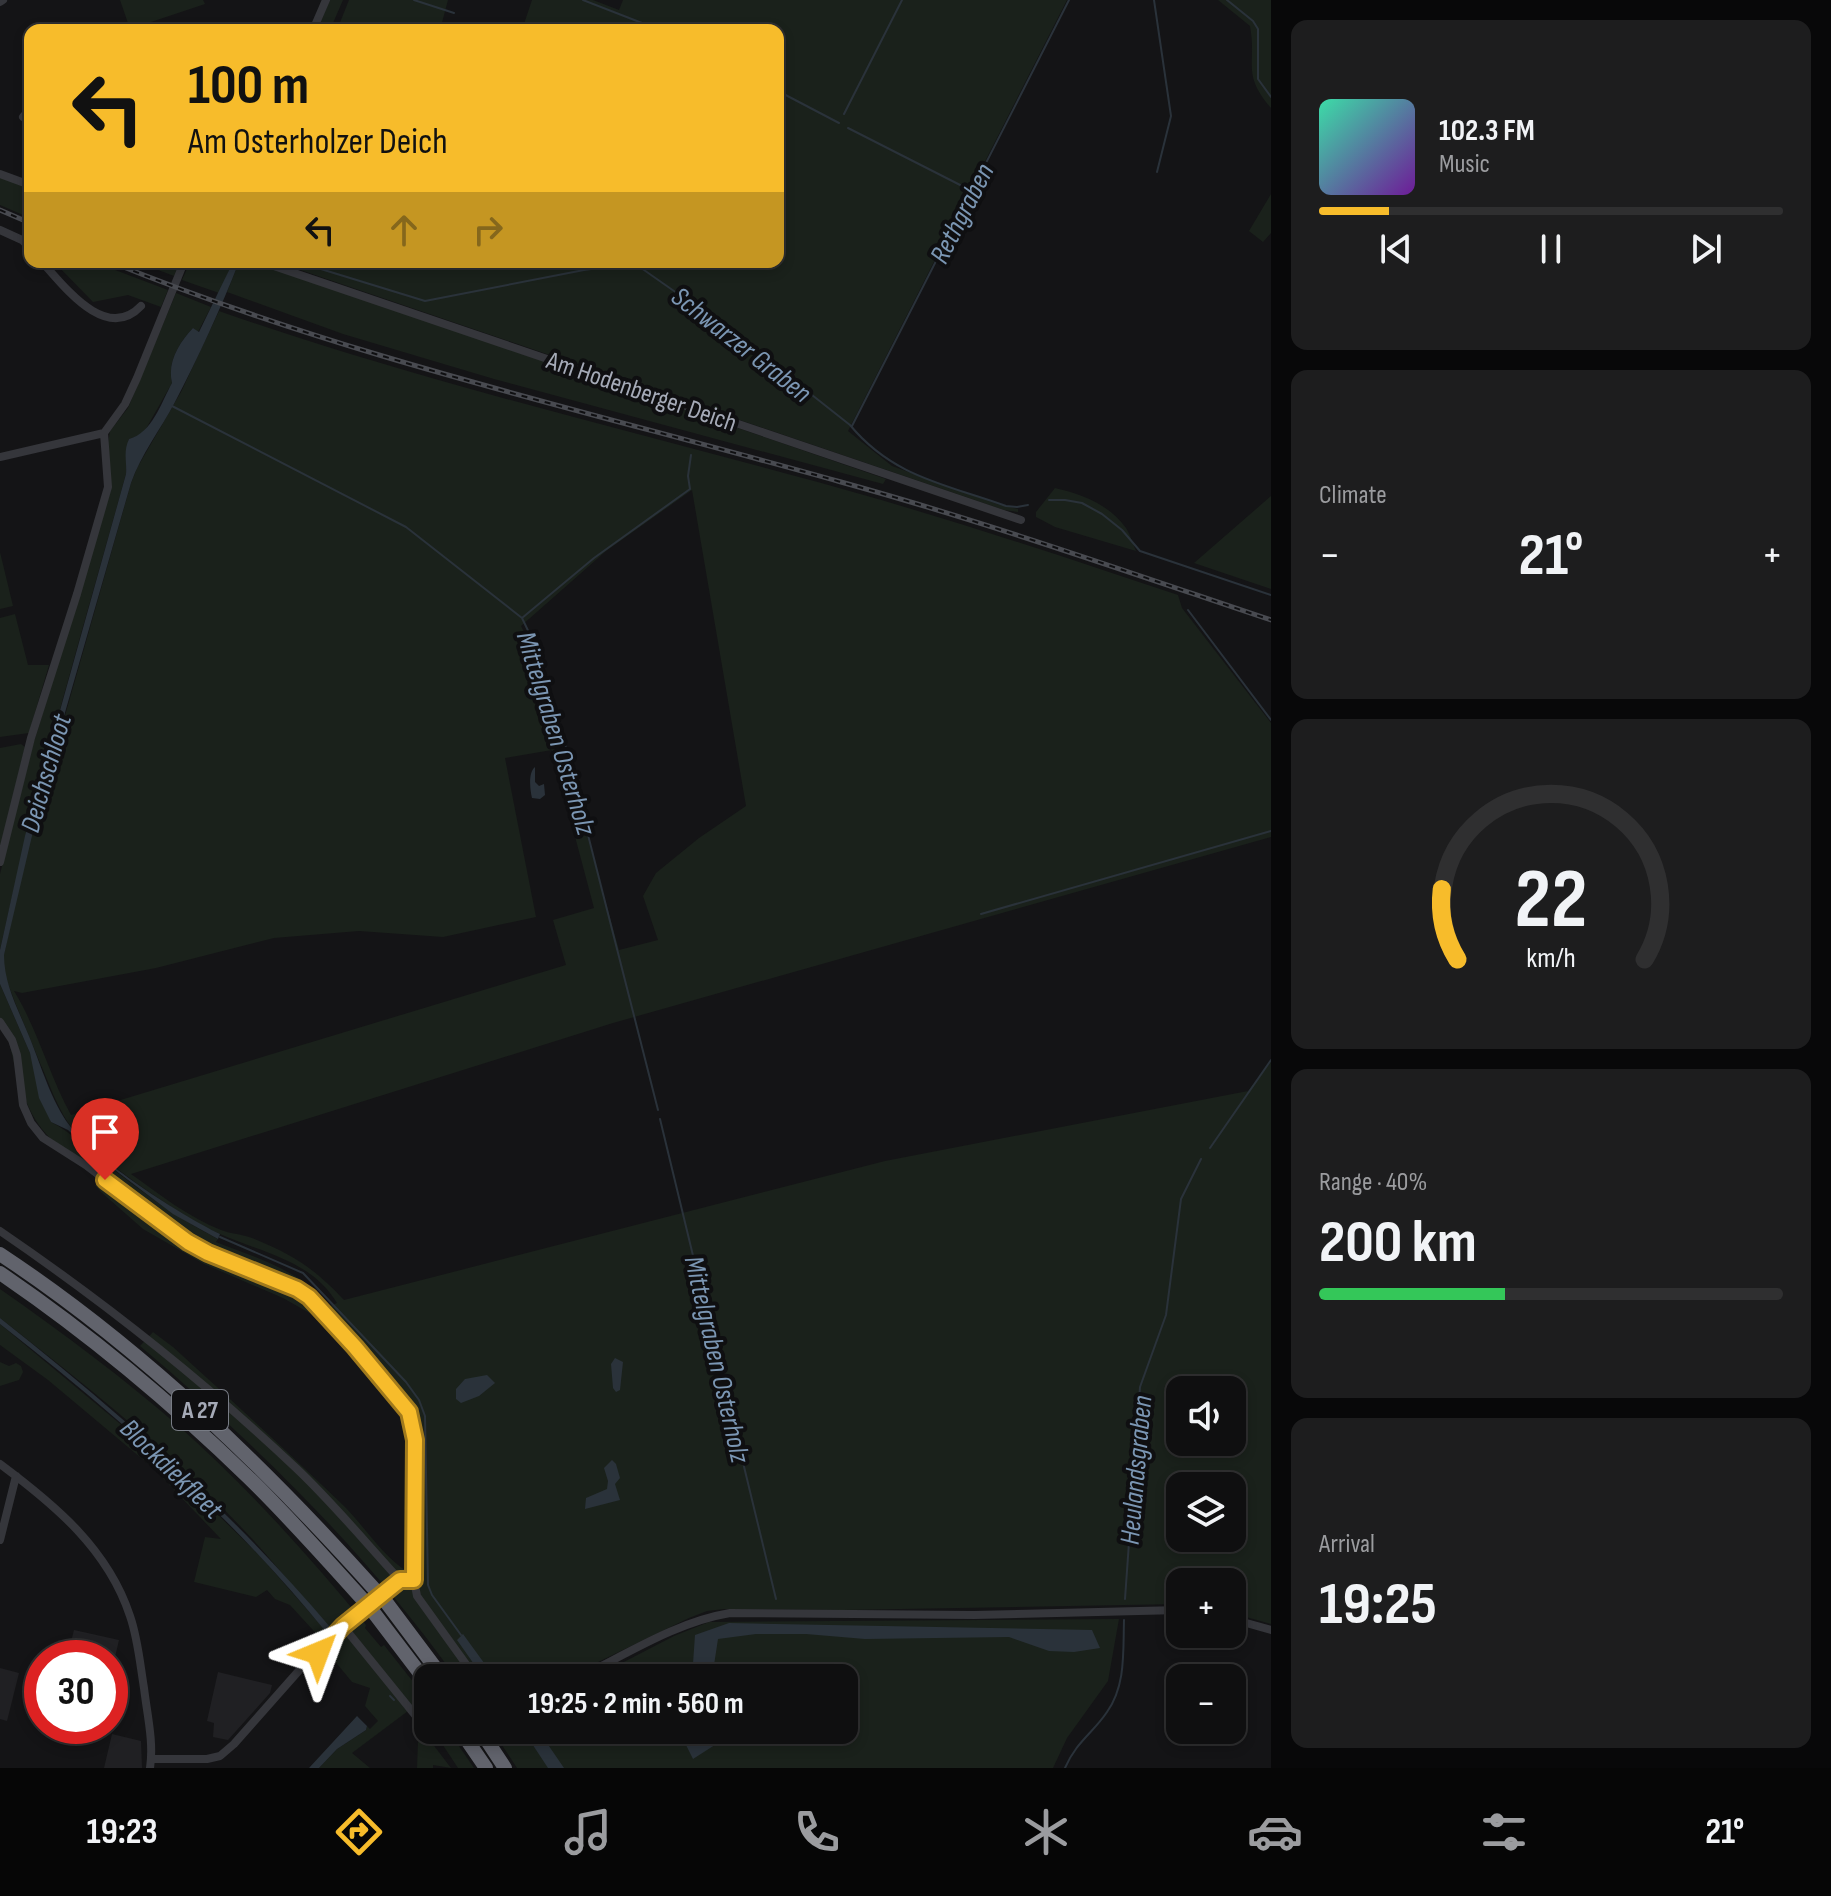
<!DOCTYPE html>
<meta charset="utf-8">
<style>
:root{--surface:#0f0f10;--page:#1d1d1e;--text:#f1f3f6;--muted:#9b9c9f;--line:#2f2f30;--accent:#f7bc2b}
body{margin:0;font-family:"Sofia Sans Condensed",sans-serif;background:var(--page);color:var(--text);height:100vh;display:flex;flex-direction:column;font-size:30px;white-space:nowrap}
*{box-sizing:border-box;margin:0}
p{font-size:26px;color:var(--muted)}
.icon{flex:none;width:44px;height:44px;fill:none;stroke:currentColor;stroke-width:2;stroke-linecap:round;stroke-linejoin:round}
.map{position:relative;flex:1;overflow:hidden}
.drawer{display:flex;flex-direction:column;gap:20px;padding:20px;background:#080809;width:560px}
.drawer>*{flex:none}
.guide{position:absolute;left:24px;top:24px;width:760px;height:244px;border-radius:16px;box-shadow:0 4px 12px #0003,0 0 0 2px var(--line);background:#f7bc2b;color:#111;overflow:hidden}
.controls{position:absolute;left:1166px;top:1376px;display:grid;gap:16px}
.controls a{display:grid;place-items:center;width:80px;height:80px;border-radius:16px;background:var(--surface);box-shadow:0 4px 12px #0003,0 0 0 2px var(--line);font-size:40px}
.speed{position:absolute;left:24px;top:1640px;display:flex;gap:16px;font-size:40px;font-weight:700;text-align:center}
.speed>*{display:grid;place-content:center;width:104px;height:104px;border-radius:50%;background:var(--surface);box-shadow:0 4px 12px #0003,0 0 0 2px var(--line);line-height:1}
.speed .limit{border:12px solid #d22;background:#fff;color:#111}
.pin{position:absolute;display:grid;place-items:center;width:68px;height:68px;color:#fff;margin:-82px -34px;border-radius:50% 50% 50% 0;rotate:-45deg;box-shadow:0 0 8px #0007}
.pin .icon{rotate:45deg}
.me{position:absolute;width:88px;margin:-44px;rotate:44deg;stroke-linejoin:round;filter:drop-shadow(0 0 6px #0008)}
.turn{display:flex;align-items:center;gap:28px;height:168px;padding:0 32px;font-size:36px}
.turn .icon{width:104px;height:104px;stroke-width:2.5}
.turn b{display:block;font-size:56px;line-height:68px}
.lanes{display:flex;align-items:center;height:76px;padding:0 32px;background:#0003;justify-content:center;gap:40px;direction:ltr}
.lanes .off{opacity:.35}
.big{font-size:60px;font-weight:700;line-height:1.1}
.drawer .widget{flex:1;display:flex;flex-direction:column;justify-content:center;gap:12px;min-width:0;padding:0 28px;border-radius:16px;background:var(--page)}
.drawer .dial{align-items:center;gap:0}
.dial svg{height:208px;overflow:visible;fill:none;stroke:var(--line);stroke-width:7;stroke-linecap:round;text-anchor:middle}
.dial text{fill:var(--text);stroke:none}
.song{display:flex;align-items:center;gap:24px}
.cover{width:96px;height:96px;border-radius:12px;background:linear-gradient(135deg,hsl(160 70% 55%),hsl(280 70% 35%))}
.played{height:8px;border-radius:4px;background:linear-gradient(90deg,var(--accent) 15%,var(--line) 15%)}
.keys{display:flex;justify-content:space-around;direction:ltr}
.heat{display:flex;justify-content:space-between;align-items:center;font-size:44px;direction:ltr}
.charge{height:12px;border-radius:6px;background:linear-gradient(90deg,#34c759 40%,var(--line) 0)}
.trip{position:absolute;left:414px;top:1664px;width:444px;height:80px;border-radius:16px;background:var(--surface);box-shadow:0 4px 12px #0003,0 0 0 2px var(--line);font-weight:700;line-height:80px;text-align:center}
.tabs{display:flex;height:128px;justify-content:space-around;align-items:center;background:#060606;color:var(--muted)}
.tabs .icon{width:56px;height:56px}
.tabs .active{color:var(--accent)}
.tabs b{font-size:36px;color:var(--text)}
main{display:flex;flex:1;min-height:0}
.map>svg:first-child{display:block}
</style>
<main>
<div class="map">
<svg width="1271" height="1768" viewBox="0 0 1271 1768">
<rect width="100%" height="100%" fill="#141416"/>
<path fill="#202023" d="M74 1630 119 1640 112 1670H110V1658H67Z
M0 1668 19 1673 7 1721 0 1719Z
M218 1672 272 1685 270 1693 228 1740 213 1737 214 1723 207 1721Z
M112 1734 141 1741 142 1768H104Z"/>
<path fill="#1a211b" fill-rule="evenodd" d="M120 0H203L205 4 130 29Z
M330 0H343L330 30H317Z
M349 0H448L440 30H337Z
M532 0H593L619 10 623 0H1067L848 431 892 466 997 504 1018 509V512L1004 510 277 262H778V30H522Z
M1218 0H1271V108C1241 73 1257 64 1250 26Z
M0 177 30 188V218L0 205Z
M1271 194V233L1263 242 1249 231Z
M54 262H94L168 290 161 307 128 295 93 302Z
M137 262H180L174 276Z
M190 262H233L219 293 182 280Z
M239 262H255L886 479 883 484 494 379 343 334 227 292Z
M176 293 211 307 198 332 193 328C179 343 167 362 172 383L143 434 129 439C125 452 127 461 126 474 82 632 35 789 0 950V874L33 745 111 489 108 443 110 431 128 408Z
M219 311C405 376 595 422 784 473 917 508 1047 551 1178 595L1182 608 1271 723V837L613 1023 131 1174C159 1194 188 1217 221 1230 231 1234 242 1234 252 1238 293 1255 313 1267 344 1300L885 1161 1248 1091 1271 1062V1624L1232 1613V1582H1180V1604L843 1610 724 1609 707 1611 689 1618 565 1678H456C367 1553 257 1445 140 1346L153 1332 173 1347C230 1399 288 1452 344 1506 368 1530 387 1564 418 1577L419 1451 413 1410 376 1367 366 1371 313 1315 283 1298 204 1264 143 1229 101 1192 95 1185 104 1187 177 1242 207 1258 293 1290 319 1312 315 1297 304 1287 202 1246 51 1139C20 1110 15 1062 4 1022L0 1018V984L30 1053 51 1122C71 1132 86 1148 105 1163 141 1191 177 1218 218 1239L216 1242C259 1259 300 1270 330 1306L337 1303C311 1260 263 1253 220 1234 183 1218 92 1156 69 1124 56 1105 49 1083 40 1063 28 1033 15 1004 4 973V954L28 846 131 483 137 468 181 392ZM692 490 746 806 699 838 656 873 643 896 658 940 619 950 552 709 532 648 521 626 606 551ZM552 750 594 908 553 920 566 965 71 1115C49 1075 38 1030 14 991L22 993 156 968 274 938 359 931 443 937 536 917 505 758ZM1180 1390H1232V1442H1180ZM1180 1486H1232V1538H1180Z
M1055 488C1081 494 1109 504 1126 528 1130 534 1133 544 1136 551L1055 527 1036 517V512Z
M1271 496V589L1194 563Z
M0 552 13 606 0 609Z
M15 614 28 665H49L29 733 0 737V618Z
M21 744 25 747 0 848V748Z
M0 1289C63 1333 125 1379 183 1430 250 1490 309 1556 366 1625L365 1628 381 1647 384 1645 422 1693 428 1701V1724L421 1714 414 1717 408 1711 352 1753 370 1768H319L337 1749 366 1730 367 1726 370 1729 378 1721 365 1706 370 1688 352 1682 333 1659 340 1650 327 1636 322 1640 290 1605 275 1599 267 1590 256 1597 194 1582 205 1537 221 1539 153 1468 48 1380 0 1345V1324L154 1452 261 1557 326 1631C241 1507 117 1410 0 1318Z
M0 1362 9 1366 16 1363 21 1366 23 1372 19 1380 0 1386Z
M1119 1619 1108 1681 1067 1738 1053 1768H517L492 1730H844V1678H593L674 1636 709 1622Z
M422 1730 451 1768 433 1765V1768H417L418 1741Z
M433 1730H448L474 1768H458Z"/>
<path fill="#2a323a" d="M233 262H239C220 310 199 356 175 402 161 429 141 454 131 483L43 789 4 955C4 984 18 1009 29 1036 41 1065 51 1101 70 1126 98 1162 179 1214 220 1234L218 1239 173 1214 91 1152 68 1130 51 1122 39 1098 30 1053 0 984V950L25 836 126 474C127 461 123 452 129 439 152 433 161 403 172 383 167 362 179 343 193 328L199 332Z
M535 767V782L539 786 544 784 545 795 540 799 532 798C530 789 528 773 535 767Z
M0 1318C119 1412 232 1511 330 1627L326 1632C231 1515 118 1416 0 1324Z
M615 1358 623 1362 620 1390 616 1392 613 1388 611 1364Z
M487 1375 495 1383 479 1396 461 1403 456 1399V1389L465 1379Z
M612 1460 616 1464 620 1478 615 1484 620 1500 585 1509 586 1498 607 1489 608 1481 604 1468Z
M729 1623 1092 1630 1100 1648 1074 1652 1049 1651 1009 1637 865 1639 806 1634H756L718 1639 712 1678H692L695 1635Z
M463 1634 495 1678H483L480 1675 476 1678H463L459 1674 476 1667 457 1640Z
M357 1716 367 1726 366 1730 337 1749 319 1768H309Z
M523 1730H538L564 1768H548Z
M688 1730H719L721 1741 693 1759 683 1739Z"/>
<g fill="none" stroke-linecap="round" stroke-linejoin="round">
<path stroke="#2a323a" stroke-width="2" d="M414 0 454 13
M583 0 660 30
M1154 0 1171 116 1157 172
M1227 0 1253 21 1258 29V79L1271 97
M778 91 839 123
M844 114 902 0
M848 128 970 190
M298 262 425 301 584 270 634 263 731 331 850 425C893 477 945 484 1006 506L1017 507 1028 505
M172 406 406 527 522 618 534 643 559 721 658 1110
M852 426 1069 0
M1049 500H1065L1082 503 1102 514 1122 530 1140 551 1271 595
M1188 610 1271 720
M522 618 594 558 690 489 688 476 691 455
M981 914 1271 831
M660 1119 776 1599
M1210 1148 1271 1060
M220 1237 303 1273 406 1382 419 1400 425 1416 428 1585 432 1595 461 1635
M1125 1599 1140 1387 1166 1315 1181 1199 1201 1159
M390 1696 394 1700
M1065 1768C1076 1742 1093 1733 1107 1712 1126 1685 1123 1652 1124 1620"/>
<path stroke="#35363b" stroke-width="8" d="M0 2 3 0
M313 30 326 0
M30 109 23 117 30 120
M0 174 30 185
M0 230 22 240 30 248
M42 262C64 286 106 343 141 306
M262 262 1021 520
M0 457 104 433
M0 862 31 738 77 594 108 487 104 433 125 404 137 378 184 262
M0 1022 12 1040 17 1055 23 1105 31 1123 43 1138 87 1166 188 1242 208 1253 297 1289 309 1297 355 1347 409 1412 415 1440 414 1580 417 1596 476 1678
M0 1231C104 1302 204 1381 296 1468 333 1503 366 1543 400 1580
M0 1464C55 1505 108 1549 130 1616 138 1639 140 1664 144 1688 147 1714 154 1742 150 1768
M0 1540 16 1476
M1232 1619 1271 1630
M343 1626 415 1715
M578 1678C627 1654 676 1622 730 1613L974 1615 1180 1610
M152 1759H207L220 1756 234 1744 303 1666 343 1626 400 1580H414"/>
<path stroke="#61636c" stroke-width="14" d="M0 1254C142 1348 264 1466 377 1592
M0 1273C88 1333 172 1403 249 1478 289 1517 327 1560 365 1602
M383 1598 443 1678
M371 1609 428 1684
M460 1730 486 1768
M480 1730 505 1768"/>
<g stroke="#484a50" stroke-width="5">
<path id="rail" d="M0 210 30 223
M111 262C347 358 596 413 841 482 986 522 1128 572 1271 620"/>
</g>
<use href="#rail" stroke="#0f0f11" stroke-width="2" stroke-dasharray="6" stroke-linecap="butt"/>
<path stroke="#61636c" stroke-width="14" d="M377 1592 383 1598
M365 1602 371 1609"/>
</g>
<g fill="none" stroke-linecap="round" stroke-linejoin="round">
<g stroke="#a17a1c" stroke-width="20">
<path id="route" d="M105 1180 188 1242 208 1253 297 1289 309 1297 355 1347 409 1412 415 1440 414 1580H400L343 1626 318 1653"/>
</g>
<use href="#route" stroke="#f7bc2b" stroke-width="14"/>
</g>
<g text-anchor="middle" stroke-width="8" stroke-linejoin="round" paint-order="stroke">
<rect fill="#0f0f11" stroke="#787c85" stroke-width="2" x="172" y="1390" width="56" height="40" rx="6"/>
<g font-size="24" font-weight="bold" fill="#a5aab7">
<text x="200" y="1418">A 27</text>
</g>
<g font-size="26" fill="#a5aab7" stroke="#0f0f11">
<text transform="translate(642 391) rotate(19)" y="9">Am Hodenberger Deich</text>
</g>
<g font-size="28" font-style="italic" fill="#7b96b3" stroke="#0f0f11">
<text transform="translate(961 213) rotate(-63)" y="10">Rethgraben</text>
<text transform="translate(742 344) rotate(38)" y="10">Schwarzer Graben</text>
<text transform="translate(557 733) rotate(73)" y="10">Mittelgraben Osterholz</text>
<text transform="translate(45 773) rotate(-74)" y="10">Deichschloot</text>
<text transform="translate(718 1359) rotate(77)" y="10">Mittelgraben Osterholz</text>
<text transform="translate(172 1468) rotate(44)" y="10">Blockdiekfleet</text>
<text transform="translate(1135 1470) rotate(-85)" y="10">Heulandsgraben</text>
</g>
</g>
</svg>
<div class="controls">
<a><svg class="icon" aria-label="sound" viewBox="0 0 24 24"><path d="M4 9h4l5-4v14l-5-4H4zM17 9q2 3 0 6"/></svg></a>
<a><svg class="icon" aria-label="layers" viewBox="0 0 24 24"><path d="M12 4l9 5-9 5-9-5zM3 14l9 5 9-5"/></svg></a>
<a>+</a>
<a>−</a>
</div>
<div class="speed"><div class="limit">30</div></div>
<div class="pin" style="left:105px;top:1180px;background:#d93025"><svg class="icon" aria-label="arrive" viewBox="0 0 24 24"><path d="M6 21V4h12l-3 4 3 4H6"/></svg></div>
<svg class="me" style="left:318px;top:1653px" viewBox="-20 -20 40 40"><path d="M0-17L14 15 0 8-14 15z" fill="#f7bc2b" stroke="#fff" stroke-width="4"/></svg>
<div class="trip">19:25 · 2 min · 560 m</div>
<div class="guide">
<div class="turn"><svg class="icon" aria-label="left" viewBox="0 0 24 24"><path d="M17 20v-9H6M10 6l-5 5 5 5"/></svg><div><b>100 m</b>Am Osterholzer Deich</div></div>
<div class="lanes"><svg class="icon" aria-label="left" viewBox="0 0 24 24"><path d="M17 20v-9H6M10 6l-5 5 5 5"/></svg><svg class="icon off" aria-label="ahead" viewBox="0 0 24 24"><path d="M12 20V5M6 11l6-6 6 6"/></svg><svg class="icon off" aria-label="right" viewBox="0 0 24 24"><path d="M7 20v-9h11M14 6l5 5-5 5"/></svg></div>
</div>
</div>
<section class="drawer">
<div class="widget">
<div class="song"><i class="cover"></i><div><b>102.3 FM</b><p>Music</p></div></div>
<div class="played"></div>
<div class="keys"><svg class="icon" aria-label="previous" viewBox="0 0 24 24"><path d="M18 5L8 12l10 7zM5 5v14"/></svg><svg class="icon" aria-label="pause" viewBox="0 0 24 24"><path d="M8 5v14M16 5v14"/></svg><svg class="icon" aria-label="next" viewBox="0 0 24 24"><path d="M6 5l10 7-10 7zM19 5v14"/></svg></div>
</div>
<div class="widget"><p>Climate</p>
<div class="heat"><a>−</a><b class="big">21°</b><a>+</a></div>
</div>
<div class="widget dial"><svg viewBox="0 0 100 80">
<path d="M14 69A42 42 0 1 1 86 69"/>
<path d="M14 69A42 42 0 0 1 8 42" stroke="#f7bc2b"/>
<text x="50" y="56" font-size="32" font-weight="700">22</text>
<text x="50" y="72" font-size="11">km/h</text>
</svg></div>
<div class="widget"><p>Range · 40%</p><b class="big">200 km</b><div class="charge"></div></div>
<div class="widget"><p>Arrival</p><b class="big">19:25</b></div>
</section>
</main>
<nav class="tabs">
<b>19:23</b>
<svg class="icon active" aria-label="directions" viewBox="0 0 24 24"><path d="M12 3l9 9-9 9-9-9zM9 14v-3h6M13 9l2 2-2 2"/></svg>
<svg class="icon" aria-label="music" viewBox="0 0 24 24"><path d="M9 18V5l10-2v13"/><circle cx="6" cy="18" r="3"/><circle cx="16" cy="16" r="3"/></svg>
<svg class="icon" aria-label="phone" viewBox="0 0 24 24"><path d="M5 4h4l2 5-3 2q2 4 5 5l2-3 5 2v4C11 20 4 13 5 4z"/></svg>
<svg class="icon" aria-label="climate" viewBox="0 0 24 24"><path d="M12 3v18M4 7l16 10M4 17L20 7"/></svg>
<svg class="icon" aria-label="car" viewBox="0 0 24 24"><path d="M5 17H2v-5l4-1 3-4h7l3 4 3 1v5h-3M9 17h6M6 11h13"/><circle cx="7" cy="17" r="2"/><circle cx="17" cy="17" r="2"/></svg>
<svg class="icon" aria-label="filters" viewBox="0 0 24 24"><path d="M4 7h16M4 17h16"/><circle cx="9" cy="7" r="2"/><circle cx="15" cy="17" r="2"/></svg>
<b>21°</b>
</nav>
